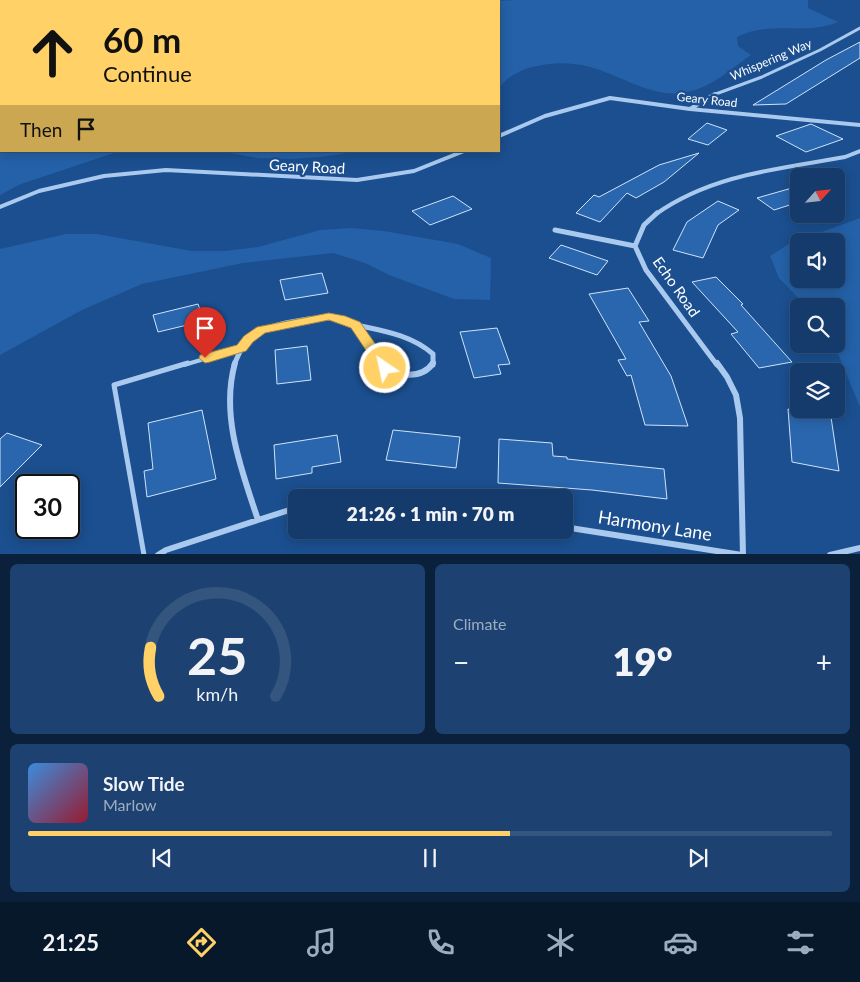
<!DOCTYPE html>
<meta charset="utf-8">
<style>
:root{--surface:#143b6b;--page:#1d4271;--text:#f1f3f6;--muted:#9dadc1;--line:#33557e;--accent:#ffd166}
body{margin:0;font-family:Lato,sans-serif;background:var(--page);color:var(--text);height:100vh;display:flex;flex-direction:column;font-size:19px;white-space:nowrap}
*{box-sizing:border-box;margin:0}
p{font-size:16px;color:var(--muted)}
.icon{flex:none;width:28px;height:28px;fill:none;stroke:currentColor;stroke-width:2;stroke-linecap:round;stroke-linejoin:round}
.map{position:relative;height:554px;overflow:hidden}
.details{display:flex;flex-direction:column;gap:10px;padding:10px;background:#0b203b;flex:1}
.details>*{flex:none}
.hud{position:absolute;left:0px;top:0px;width:500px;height:152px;box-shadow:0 2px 12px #0003,0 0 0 1px var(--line);background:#ffd166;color:#111;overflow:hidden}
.needle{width:32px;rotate:63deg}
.fabs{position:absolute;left:790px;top:168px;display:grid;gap:10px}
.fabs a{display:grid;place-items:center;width:55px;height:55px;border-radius:8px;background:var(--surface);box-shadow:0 2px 12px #0003,0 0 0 1px var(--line);font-size:25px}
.speed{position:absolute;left:15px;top:474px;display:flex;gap:10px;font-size:25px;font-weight:700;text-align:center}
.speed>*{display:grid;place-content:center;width:65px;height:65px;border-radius:50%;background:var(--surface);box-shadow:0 2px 12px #0003,0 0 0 1px var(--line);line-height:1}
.speed .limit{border:2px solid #111;border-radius:8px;background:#fff;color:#111}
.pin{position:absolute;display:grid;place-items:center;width:42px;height:42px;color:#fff;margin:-51px -21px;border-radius:50% 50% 50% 0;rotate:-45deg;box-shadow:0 0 5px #0007}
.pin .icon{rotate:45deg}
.me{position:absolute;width:55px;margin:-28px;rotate:326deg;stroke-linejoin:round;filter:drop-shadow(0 0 4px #0008)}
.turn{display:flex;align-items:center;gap:18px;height:105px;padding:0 20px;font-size:22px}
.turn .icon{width:65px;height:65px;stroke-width:2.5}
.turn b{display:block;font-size:35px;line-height:42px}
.then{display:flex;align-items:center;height:48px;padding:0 20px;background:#0003;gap:10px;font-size:19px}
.big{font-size:38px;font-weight:800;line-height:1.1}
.details .card{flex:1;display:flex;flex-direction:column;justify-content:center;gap:8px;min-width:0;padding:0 18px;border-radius:8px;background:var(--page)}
.details .dial{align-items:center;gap:0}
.dial svg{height:130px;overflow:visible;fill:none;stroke:var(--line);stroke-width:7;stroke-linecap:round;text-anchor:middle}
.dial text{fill:var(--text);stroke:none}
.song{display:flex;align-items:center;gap:15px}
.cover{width:60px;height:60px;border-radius:8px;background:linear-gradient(135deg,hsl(210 70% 55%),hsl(350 70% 35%))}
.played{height:5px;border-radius:2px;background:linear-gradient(90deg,var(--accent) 60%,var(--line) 60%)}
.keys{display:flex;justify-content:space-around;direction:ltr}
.heat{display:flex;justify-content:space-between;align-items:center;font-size:28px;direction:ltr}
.details .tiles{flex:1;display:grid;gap:10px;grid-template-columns:1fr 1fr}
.card:last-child{grid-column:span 2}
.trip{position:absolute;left:288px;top:489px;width:285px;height:50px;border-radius:8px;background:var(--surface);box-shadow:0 2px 12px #0003,0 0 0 1px var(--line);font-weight:800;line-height:50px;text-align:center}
.tab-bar{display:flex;height:80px;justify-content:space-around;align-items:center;background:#08182b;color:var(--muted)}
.tab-bar .icon{width:35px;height:35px}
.tab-bar .current{color:var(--accent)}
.tab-bar b{font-size:22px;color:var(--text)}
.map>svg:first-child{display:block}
</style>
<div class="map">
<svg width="860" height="555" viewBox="0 0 860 555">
<rect width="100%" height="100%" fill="#1b4f8f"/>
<path fill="#2461a8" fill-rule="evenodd" d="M516 0H808V8L838 22C805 36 769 20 737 37L738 46 751 55C730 70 708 90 682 93 650 97 620 75 590 67 571 62 552 62 533 67 520 70 506 77 499 89V1Z
M0 151 1 150 361 151 321 157 291 159 258 158 230 153 117 152 21 184 0 195Z
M860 218V407L834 344H836V306H806L779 278 770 256 789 244ZM836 241V279H799V241Z
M352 228 384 231 458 244 491 258 490 300 454 299 389 275 365 263 333 253 243 263 142 284 82 310 0 355V249L66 234H97L192 251H225L258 247 320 230Z"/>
<path fill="#2a66ad" stroke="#cfe3fa" d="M860 42V58L786 104 753 105 826 60Z
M707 123 727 130 708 145 688 139Z
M811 124 843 139 806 152 776 136Z
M699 153 664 182 636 198 627 193 600 222 576 213 594 195 599 197 659 165Z
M799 186V202L774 210 757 198Z
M453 196 472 209 430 225 412 211Z
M718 201 739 210 718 225 703 258 673 250 687 222Z
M561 245 608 261 597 275 549 258Z
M322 273 328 293 285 300 280 280Z
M716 277 743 304 741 305 792 362 759 368 731 334 738 332 692 282Z
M628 288 649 321 639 322 671 376 688 426 645 425 631 375 627 376 618 360 626 359 589 294Z
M198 304 204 321 158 332 153 315Z
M497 328 510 364 498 365 501 374 474 378 460 332Z
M307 346 311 380 277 384 275 350Z
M788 409 831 417 839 471 792 462Z
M202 410 216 479 147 497 144 471 153 469 148 423Z
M393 430 460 437 456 468 386 460Z
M7 433 42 445 0 487V439Z
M337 435 341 462 312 467V473L276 479 274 445Z
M499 439 552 443 553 456 567 457V459L664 469 667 499 592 490 498 483Z"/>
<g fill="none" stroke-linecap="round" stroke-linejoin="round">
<path stroke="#a9c9ee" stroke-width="4" d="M184 365 241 348"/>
<path stroke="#a9c9ee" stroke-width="5" d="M144 555 114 385 188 363"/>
<path stroke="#a9c9ee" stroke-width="3" d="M713 95 762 77 820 50 860 28"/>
<path stroke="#a9c9ee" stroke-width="4" d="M690 109 715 94
M499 136 545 116 610 98 690 109 860 125
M0 207 39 191 104 176 166 170 357 180 414 171 464 151
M656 214C713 174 779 169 845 157L860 151"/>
<path stroke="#a9c9ee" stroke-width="5" d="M657 213 644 225 635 246 646 270 717 365
M555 230 635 246
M234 365C238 356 241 347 247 340 260 325 310 317 329 318 339 319 347 322 356 325
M382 365 356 325C384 331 411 335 433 354V365"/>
<path stroke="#a9c9ee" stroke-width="6" d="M235 363C220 416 242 471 258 520L296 508
M381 363C393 377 422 380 433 363
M717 363 727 377 736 395 740 418 743 555
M327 498 361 495 376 498
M564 527 742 555
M158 555 166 550 258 520
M830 555 860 548"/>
<path stroke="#d6e6fa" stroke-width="10" d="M297 1 307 0
M0 127 1 126"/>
</g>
<path fill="#ffd166" stroke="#a68842" d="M329 313 345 316 360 322 392 368 390 371H380L351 328 329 320 265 333 253 342 246 351 210 362 205 363 199 358 200 355 237 345 244 336 257 327Z"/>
<g text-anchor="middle" stroke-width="5" stroke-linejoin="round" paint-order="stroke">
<g font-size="12" fill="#fff" stroke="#1b4f8f">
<text transform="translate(771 60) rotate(-23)" y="4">Whispering Way</text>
<text transform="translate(707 100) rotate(6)" y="4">Geary Road</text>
</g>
<g font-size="15" fill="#fff" stroke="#1b4f8f">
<text transform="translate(307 167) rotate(3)" y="5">Geary Road</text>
<text transform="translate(676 287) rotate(55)" y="5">Echo Road</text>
</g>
<g font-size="18" fill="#fff" stroke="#1b4f8f">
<text transform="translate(655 526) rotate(9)" y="6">Harmony Lane</text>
</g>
</g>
</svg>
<div class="fabs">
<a><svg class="needle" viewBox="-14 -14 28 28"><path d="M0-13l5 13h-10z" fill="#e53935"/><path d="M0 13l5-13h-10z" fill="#9dadc1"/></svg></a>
<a><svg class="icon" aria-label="sound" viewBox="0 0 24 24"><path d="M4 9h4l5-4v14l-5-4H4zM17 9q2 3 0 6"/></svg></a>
<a><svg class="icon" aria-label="search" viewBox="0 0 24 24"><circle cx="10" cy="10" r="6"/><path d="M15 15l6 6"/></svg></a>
<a><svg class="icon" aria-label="layers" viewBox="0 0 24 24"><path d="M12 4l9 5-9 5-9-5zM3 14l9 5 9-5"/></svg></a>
</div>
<div class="speed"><div class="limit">30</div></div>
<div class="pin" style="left:205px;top:358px;background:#d93025"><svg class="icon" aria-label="arrive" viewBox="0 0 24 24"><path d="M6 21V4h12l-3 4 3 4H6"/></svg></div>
<svg class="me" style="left:385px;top:368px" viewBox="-20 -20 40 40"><circle r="17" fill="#ffd166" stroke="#fff" stroke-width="3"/><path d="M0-11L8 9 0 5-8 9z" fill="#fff"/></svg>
<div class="trip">21:26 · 1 min · 70 m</div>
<div class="hud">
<div class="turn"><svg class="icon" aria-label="ahead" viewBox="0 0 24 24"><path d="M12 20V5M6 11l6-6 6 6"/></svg><div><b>60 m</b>Continue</div></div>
<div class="then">Then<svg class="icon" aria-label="arrive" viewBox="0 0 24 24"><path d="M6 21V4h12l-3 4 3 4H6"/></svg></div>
</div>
</div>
<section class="details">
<div class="tiles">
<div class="card dial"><svg viewBox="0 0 100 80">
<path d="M14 69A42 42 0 1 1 86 69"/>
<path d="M14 69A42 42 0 0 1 9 39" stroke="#ffd166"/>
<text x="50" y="56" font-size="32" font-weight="700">25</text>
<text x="50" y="72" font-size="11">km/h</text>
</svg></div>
<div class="card"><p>Climate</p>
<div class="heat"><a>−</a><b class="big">19°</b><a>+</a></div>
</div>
<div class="card">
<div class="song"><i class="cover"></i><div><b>Slow Tide</b><p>Marlow</p></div></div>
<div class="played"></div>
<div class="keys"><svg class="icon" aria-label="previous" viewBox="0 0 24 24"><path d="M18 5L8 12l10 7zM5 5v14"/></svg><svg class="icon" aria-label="pause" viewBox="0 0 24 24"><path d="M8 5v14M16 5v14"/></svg><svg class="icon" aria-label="next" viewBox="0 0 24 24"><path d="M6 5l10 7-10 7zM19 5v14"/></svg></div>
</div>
</div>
</section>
<nav class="tab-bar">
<b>21:25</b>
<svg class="icon current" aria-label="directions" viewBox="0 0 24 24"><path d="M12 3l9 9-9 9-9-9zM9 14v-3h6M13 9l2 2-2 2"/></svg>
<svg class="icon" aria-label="music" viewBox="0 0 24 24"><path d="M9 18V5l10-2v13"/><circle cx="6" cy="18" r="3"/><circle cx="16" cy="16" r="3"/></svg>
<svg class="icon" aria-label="phone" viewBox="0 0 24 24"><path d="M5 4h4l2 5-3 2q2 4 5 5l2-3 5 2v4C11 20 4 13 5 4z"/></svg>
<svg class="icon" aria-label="climate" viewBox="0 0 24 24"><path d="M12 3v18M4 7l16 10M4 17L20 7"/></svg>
<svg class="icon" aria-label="car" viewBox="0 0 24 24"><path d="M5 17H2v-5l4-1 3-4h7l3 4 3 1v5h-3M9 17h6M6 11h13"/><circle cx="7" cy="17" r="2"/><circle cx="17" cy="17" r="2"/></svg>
<svg class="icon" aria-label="filters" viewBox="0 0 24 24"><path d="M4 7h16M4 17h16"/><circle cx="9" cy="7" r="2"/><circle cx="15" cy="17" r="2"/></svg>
</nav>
